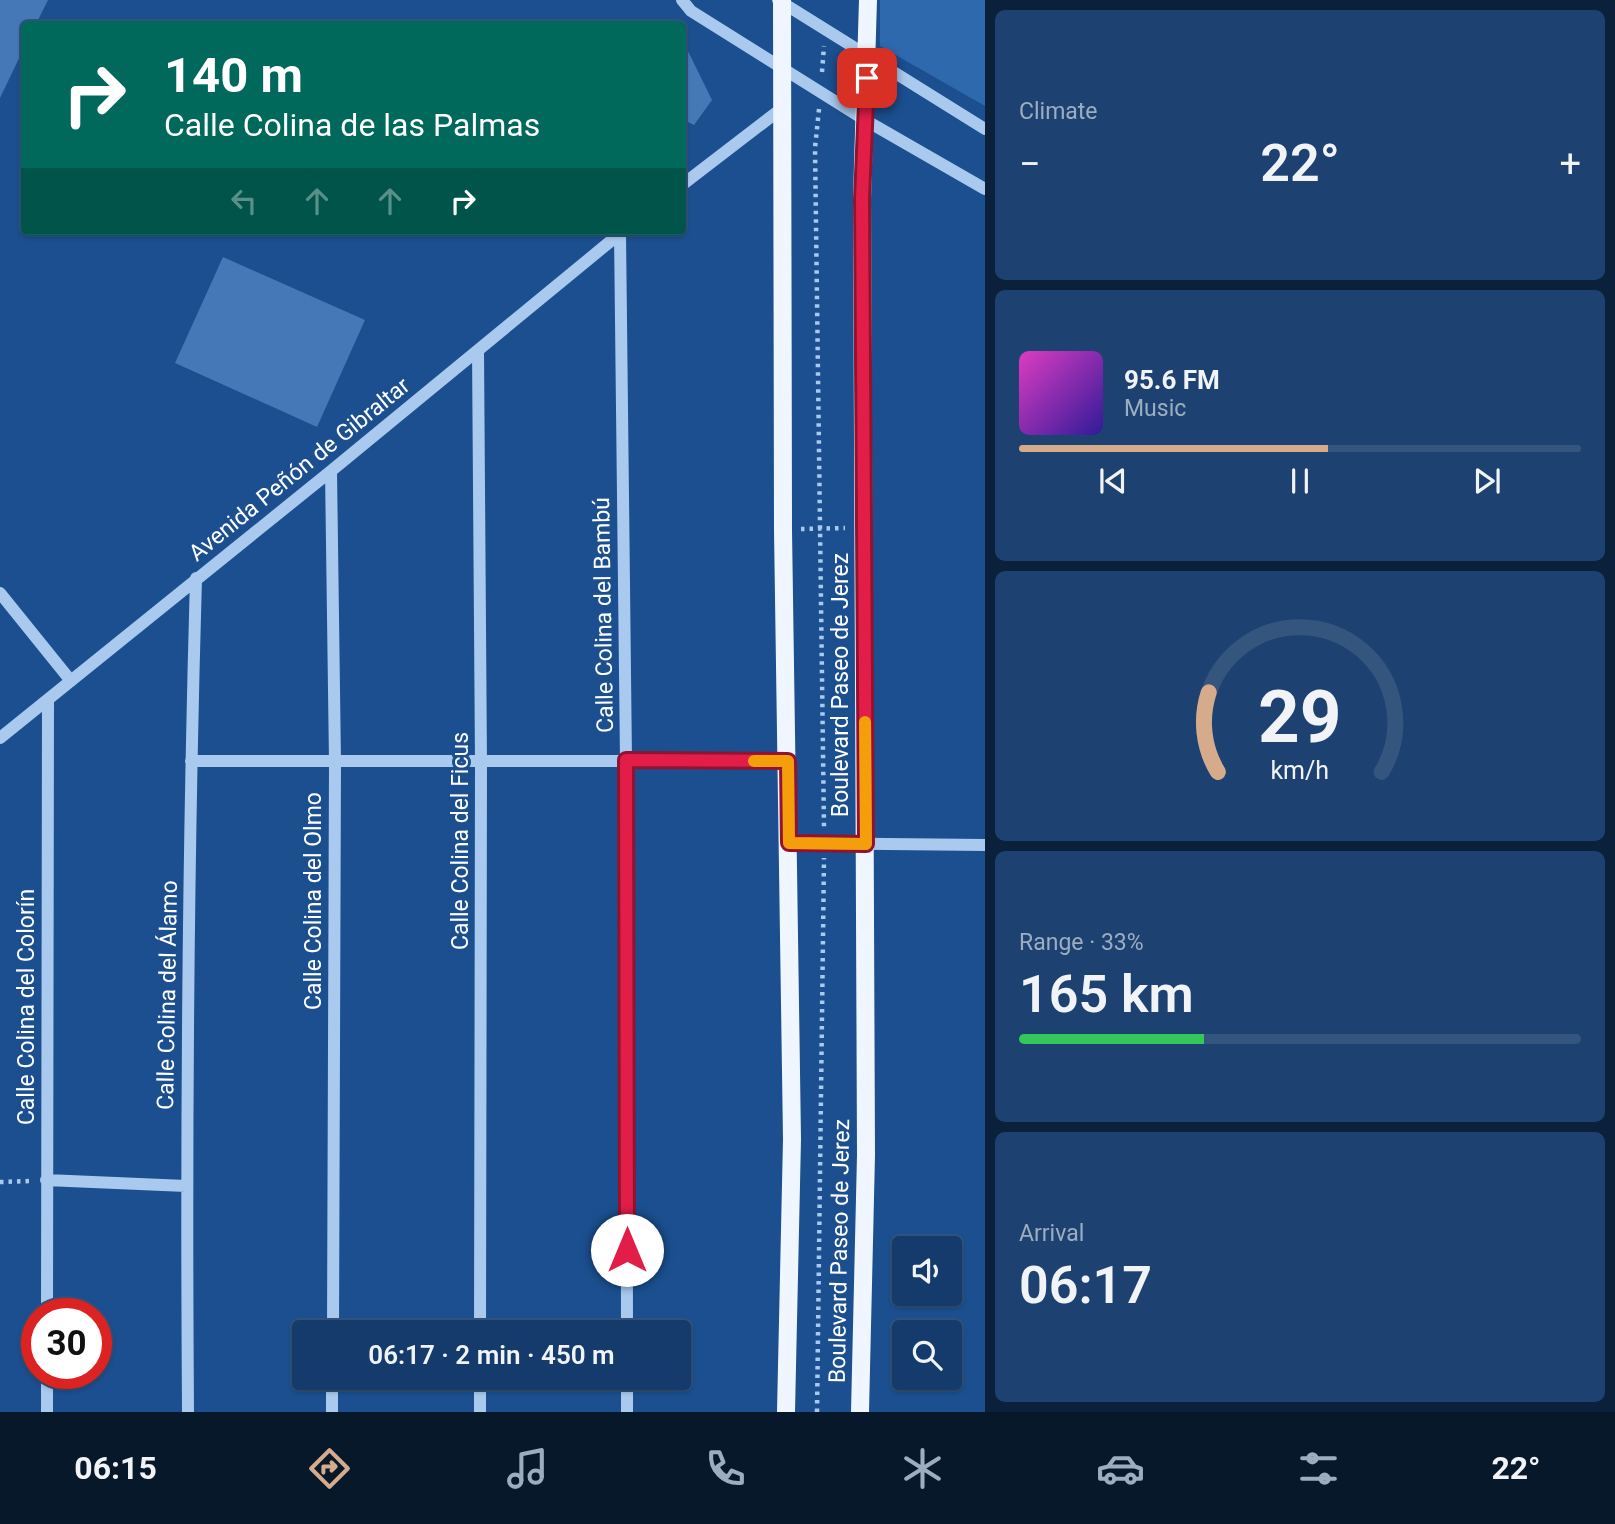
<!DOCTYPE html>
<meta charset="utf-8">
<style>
:root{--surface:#143b6b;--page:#1d4271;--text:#f1f3f6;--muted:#9dadc1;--line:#33557e;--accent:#d6ab8b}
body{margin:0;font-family:Roboto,sans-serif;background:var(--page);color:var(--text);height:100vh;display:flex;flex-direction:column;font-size:26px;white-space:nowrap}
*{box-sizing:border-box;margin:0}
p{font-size:23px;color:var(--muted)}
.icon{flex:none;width:38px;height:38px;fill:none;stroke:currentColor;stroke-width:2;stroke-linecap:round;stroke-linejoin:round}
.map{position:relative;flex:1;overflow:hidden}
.details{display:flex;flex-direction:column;gap:10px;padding:10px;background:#0b203b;width:630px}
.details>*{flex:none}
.banner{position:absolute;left:21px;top:21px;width:665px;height:214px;border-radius:7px;box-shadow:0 2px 5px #0004,0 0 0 2px var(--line);background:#00695c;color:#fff;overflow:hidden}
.controls{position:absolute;left:892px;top:1236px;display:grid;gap:14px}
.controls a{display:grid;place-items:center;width:70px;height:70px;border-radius:7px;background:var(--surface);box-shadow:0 2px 5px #0004,0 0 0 2px var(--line);font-size:35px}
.speed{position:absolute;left:21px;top:1298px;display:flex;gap:14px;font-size:35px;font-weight:700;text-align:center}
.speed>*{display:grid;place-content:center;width:91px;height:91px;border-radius:50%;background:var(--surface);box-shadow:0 2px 5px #0004,0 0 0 2px var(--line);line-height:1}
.speed .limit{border:10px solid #d22;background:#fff;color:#111}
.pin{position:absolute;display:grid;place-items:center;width:60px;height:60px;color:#fff;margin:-30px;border-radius:14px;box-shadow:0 4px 10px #0006}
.me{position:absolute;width:77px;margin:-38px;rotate:0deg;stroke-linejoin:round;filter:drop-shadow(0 0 5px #0008)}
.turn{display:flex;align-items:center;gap:24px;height:147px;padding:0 28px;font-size:32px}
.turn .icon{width:91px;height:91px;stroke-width:2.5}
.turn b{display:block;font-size:49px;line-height:60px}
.lanes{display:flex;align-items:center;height:66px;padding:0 28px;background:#0003;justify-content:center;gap:35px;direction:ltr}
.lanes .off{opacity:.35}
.big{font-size:52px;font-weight:600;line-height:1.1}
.details .card{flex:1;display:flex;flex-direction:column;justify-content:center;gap:10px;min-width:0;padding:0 24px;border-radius:10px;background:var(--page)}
.details .dial{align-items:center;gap:0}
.dial svg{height:182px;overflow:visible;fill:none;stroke:var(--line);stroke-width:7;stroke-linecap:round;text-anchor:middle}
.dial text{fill:var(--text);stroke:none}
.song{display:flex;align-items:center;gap:21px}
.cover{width:84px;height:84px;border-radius:10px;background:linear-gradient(135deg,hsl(310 70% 55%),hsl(250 70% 35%))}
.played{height:7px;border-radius:4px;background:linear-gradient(90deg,var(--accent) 55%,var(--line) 55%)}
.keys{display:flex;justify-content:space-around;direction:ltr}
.heat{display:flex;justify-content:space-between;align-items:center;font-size:38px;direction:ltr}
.charge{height:10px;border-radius:5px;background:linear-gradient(90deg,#34c759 33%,var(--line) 0)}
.trip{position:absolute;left:292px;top:1320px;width:399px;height:70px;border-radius:7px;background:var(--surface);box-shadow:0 2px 5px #0004,0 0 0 2px var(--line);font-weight:600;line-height:70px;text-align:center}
.dock{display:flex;height:112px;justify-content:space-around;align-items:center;background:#08182b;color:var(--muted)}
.dock .icon{width:49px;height:49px}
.dock .active{color:var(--accent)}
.dock b{font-size:32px;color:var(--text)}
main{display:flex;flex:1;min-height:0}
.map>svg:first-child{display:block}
</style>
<main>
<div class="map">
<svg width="985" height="1412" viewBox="0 0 985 1412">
<rect width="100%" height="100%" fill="#1b4f8f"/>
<path fill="#2e69ad" d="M880 0H985V106L880 46Z"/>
<path fill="#4478b7" d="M0 0H48L36 24H24V48L0 98Z
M682 39 712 100 694 125 682 119Z
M223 257 365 320 317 427 175 363Z"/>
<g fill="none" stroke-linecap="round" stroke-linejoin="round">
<path stroke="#a9c9ee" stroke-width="4.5" stroke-dasharray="3.5 5" stroke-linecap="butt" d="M822 72 824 46
M819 109 815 148 824 828
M801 529 845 528
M0 1182 31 1181
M817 1412 824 858"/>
<path stroke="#a9c9ee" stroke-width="12" d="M682 0 691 11 865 120 985 189
M778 0 985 129
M682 185 781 109
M620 233 626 760 627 1332
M478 350 481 763 480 1332
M331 471 335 762 333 1332
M0 593 71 681
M0 738 331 471 623 231
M191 761H788
M789 843 985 845
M46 1180 186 1186
M47 1314 48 700
M47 1374V1412
M627 1377V1412
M188 1412C186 1134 188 856 196 578
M332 1412V1377
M480 1412V1377"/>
<path stroke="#f0f6ff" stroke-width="18" d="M782 0 783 530 792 1139 786 1412
M860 1412 866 1155 862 199 868 0"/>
</g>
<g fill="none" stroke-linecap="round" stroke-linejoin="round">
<g stroke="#92132f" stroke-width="18">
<path id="route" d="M627 1250 626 760 788 761 789 843 866 844 862 199 867 78"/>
</g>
<use href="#route" stroke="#e11d48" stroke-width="12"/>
<path stroke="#f59e0b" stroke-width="12" d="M754 761H788L789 843 866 844 865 722"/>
</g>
<g text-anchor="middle" stroke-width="6" stroke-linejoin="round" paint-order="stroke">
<g font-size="23" fill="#fff" stroke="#1b4f8f">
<text transform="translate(299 469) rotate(-39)" y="8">Avenida Peñón de Gibraltar</text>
<text transform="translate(603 615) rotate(-91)" y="8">Calle Colina del Bambú</text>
<text transform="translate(840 685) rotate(-90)" y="8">Boulevard Paseo de Jerez</text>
<text transform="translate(460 841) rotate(-90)" y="8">Calle Colina del Ficus</text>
<text transform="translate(313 901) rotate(-90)" y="8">Calle Colina del Olmo</text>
<text transform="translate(167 995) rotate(-89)" y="8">Calle Colina del Álamo</text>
<text transform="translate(26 1007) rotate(-90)" y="8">Calle Colina del Colorín</text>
<text transform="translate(839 1251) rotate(-89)" y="8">Boulevard Paseo de Jerez</text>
</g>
</g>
</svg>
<div class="controls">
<a><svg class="icon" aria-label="sound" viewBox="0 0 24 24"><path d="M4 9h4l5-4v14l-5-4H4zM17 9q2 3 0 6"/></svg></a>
<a><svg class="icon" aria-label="search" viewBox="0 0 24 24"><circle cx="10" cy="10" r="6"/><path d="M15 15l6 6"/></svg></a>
</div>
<div class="speed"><div class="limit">30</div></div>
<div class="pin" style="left:867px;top:78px;background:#d93025"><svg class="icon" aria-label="arrive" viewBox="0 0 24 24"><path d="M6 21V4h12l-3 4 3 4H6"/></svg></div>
<svg class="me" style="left:627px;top:1250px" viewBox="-20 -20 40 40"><circle r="19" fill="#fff"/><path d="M0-13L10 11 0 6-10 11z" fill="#e11d48"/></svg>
<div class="trip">06:17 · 2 min · 450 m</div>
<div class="banner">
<div class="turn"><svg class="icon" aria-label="right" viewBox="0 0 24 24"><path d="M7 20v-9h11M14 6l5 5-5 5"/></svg><div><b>140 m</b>Calle Colina de las Palmas</div></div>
<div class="lanes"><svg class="icon off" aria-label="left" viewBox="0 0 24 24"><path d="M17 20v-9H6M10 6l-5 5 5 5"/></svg><svg class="icon off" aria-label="ahead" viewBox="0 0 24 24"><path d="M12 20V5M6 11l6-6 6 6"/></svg><svg class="icon off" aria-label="ahead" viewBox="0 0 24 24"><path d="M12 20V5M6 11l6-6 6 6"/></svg><svg class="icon" aria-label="right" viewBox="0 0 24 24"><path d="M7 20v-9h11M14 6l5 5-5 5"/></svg></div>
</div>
</div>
<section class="details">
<div class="card"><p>Climate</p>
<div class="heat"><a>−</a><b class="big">22°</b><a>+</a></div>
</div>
<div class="card">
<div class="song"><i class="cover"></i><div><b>95.6 FM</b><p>Music</p></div></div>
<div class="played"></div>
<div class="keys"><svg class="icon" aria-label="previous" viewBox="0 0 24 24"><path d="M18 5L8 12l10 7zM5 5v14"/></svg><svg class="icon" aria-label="pause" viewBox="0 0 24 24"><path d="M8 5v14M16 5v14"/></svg><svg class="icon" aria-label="next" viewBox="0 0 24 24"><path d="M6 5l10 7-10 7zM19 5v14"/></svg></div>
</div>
<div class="card dial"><svg viewBox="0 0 100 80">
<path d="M14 69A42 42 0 1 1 86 69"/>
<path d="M14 69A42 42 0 0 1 10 34" stroke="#d6ab8b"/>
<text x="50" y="56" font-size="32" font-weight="700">29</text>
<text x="50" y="72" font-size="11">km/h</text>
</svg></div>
<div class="card"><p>Range · 33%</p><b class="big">165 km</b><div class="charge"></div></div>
<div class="card"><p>Arrival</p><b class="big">06:17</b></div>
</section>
</main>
<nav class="dock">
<b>06:15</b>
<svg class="icon active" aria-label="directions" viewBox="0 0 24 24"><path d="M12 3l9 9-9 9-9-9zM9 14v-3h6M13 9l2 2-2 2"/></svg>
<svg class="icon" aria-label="music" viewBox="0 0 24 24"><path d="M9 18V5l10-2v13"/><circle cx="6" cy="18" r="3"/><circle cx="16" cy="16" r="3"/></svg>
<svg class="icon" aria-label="phone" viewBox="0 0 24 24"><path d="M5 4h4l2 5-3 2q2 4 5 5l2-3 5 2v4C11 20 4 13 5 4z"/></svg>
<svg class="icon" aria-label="climate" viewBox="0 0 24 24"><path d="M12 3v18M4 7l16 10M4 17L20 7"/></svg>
<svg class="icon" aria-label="car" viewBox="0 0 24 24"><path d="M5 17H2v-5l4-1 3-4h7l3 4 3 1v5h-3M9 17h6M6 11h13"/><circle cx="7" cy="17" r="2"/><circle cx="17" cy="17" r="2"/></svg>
<svg class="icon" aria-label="filters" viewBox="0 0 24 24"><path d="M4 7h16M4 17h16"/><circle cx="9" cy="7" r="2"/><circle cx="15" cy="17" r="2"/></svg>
<b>22°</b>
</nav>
